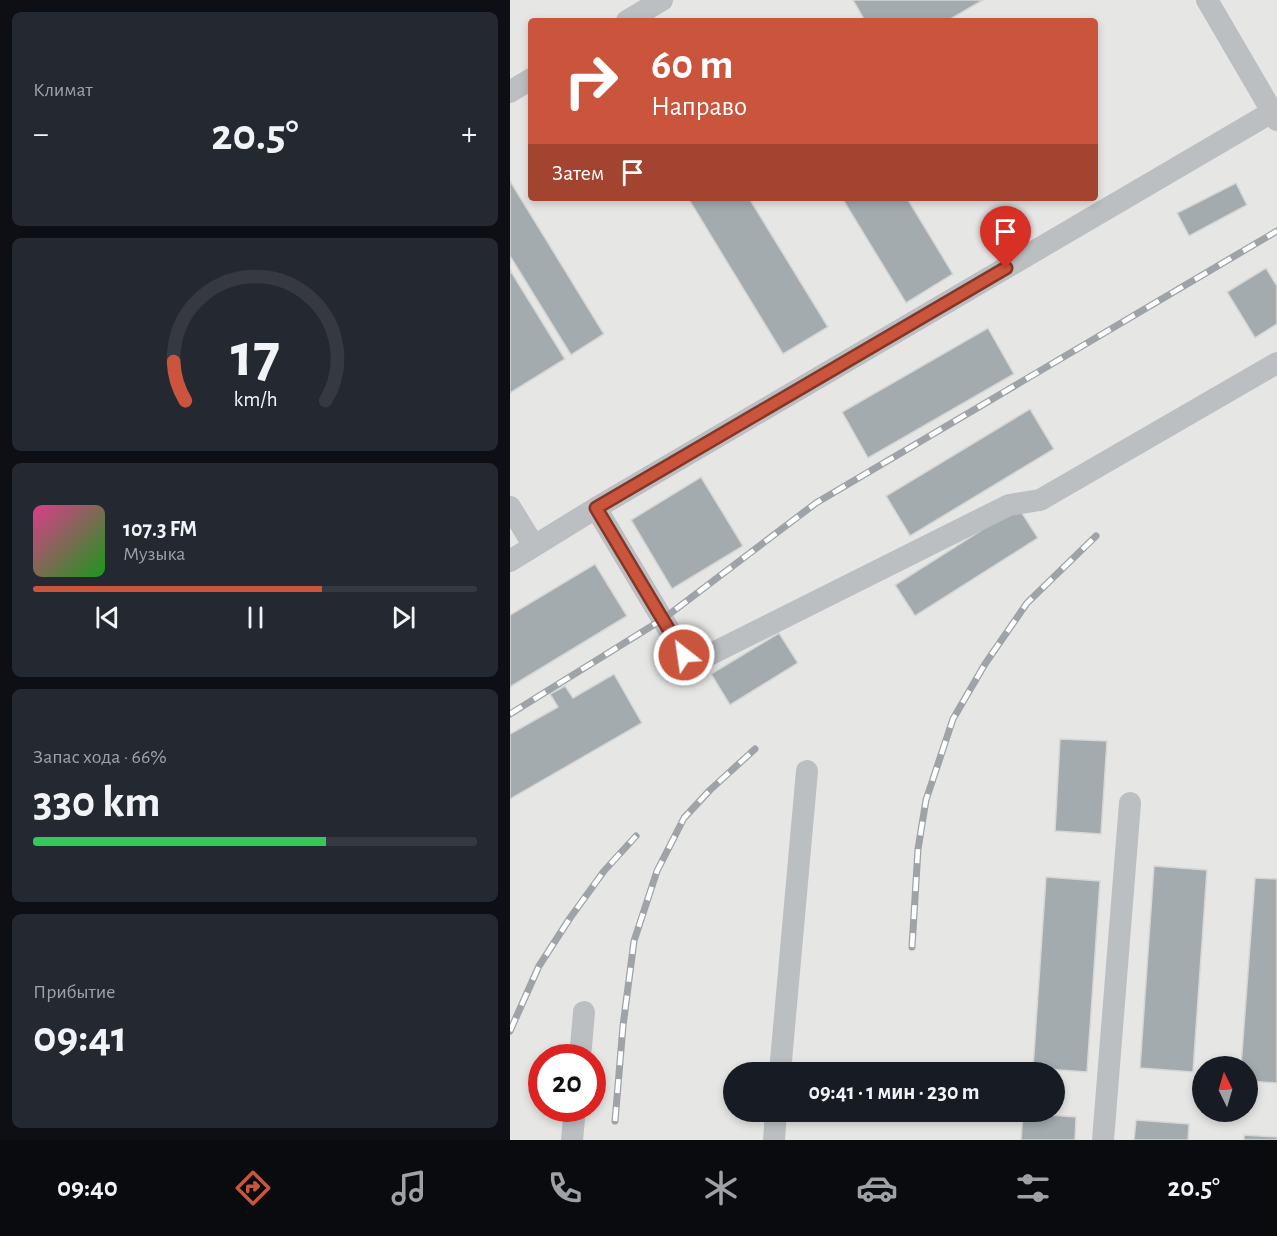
<!DOCTYPE html>
<html lang="ru">
<meta charset="utf-8">
<style>
:root{--surface:#171b24;--page:#242831;--text:#f1f3f6;--muted:#9ea1a6;--line:#363941;--accent:#cb553c}
body{margin:0;font-family:"Alegreya Sans",sans-serif;background:var(--page);color:var(--text);height:100vh;display:flex;flex-direction:column;font-size:22px;white-space:nowrap}
*{box-sizing:border-box;margin:0}
p{font-size:20px;color:var(--muted)}
.icon{flex:none;width:33px;height:33px;fill:none;stroke:currentColor;stroke-width:2;stroke-linecap:round;stroke-linejoin:round}
.map{position:relative;flex:1;overflow:hidden}
.panel{display:flex;flex-direction:column;gap:12px;padding:12px;background:#0d0f14;width:510px}
.panel>*{flex:none}
.banner{position:absolute;left:18px;top:18px;width:570px;height:183px;border-radius:6px;box-shadow:0 3px 9px #0003;background:#cb553c;color:#fff;overflow:hidden}
.needle{width:39px;rotate:355deg}
.buttons{position:absolute;left:682px;top:1056px;display:grid;gap:12px}
.buttons a{display:grid;place-items:center;width:66px;height:66px;border-radius:50%;background:var(--surface);box-shadow:0 3px 9px #0003;font-size:30px}
.speed{position:absolute;left:18px;top:1044px;display:flex;gap:12px;font-size:30px;font-weight:700;text-align:center}
.speed>*{display:grid;place-content:center;width:78px;height:78px;border-radius:50%;background:var(--surface);box-shadow:0 3px 9px #0003;line-height:1}
.speed .limit{border:9px solid #d22;background:#fff;color:#111}
.pin{position:absolute;display:grid;place-items:center;width:51px;height:51px;color:#fff;margin:-62px -26px;border-radius:50% 50% 50% 0;rotate:-45deg;box-shadow:0 0 6px #0007}
.pin .icon{rotate:45deg}
.me{position:absolute;width:66px;margin:-33px;rotate:330deg;stroke-linejoin:round;filter:drop-shadow(0 0 4px #0008)}
.turn{display:flex;align-items:center;gap:21px;height:126px;padding:0 24px;font-size:27px}
.turn .icon{width:78px;height:78px;stroke-width:2.5}
.turn b{display:block;font-size:42px;line-height:51px}
.then{display:flex;align-items:center;height:57px;padding:0 24px;background:#0003;gap:12px;font-size:22px}
.big{font-size:45px;font-weight:700;line-height:1.1}
.panel .widget{flex:1;display:flex;flex-direction:column;justify-content:center;gap:9px;min-width:0;padding:0 21px;border-radius:9px;background:var(--page)}
.panel .dial{align-items:center;gap:0}
.dial svg{height:156px;overflow:visible;fill:none;stroke:var(--line);stroke-width:7;stroke-linecap:round;text-anchor:middle}
.dial text{fill:var(--text);stroke:none}
.song{display:flex;align-items:center;gap:18px}
.cover{width:72px;height:72px;border-radius:9px;background:linear-gradient(135deg,hsl(330 70% 55%),hsl(120 70% 35%))}
.played{height:6px;border-radius:3px;background:linear-gradient(90deg,var(--accent) 65%,var(--line) 65%)}
.keys{display:flex;justify-content:space-around;direction:ltr}
.heat{display:flex;justify-content:space-between;align-items:center;font-size:33px;direction:ltr}
.charge{height:9px;border-radius:4px;background:linear-gradient(90deg,#34c759 66%,var(--line) 0)}
.trip{position:absolute;left:213px;top:1062px;width:342px;height:60px;border-radius:30px;background:var(--surface);box-shadow:0 3px 9px #0003;font-weight:700;line-height:60px;text-align:center}
.dock{display:flex;height:96px;justify-content:space-around;align-items:center;background:#090b0e;color:var(--muted)}
.dock .icon{width:42px;height:42px}
.dock .active{color:var(--accent)}
.dock b{font-size:27px;color:var(--text)}
main{display:flex;flex:1;min-height:0}
.map>svg:first-child{display:block}
</style>
<main>
<section class="panel">
<div class="widget"><p>Климат</p>
<div class="heat"><a>−</a><b class="big">20.5°</b><a>+</a></div>
</div>
<div class="widget dial"><svg viewBox="0 0 100 80">
<path d="M14 69A42 42 0 1 1 86 69"/>
<path d="M14 69A42 42 0 0 1 8 49" stroke="#cb553c"/>
<text x="50" y="56" font-size="32" font-weight="700">17</text>
<text x="50" y="72" font-size="11">km/h</text>
</svg></div>
<div class="widget">
<div class="song"><i class="cover"></i><div><b>107.3 FM</b><p>Музыка</p></div></div>
<div class="played"></div>
<div class="keys"><svg class="icon" aria-label="previous" viewBox="0 0 24 24"><path d="M18 5L8 12l10 7zM5 5v14"/></svg><svg class="icon" aria-label="pause" viewBox="0 0 24 24"><path d="M8 5v14M16 5v14"/></svg><svg class="icon" aria-label="next" viewBox="0 0 24 24"><path d="M6 5l10 7-10 7zM19 5v14"/></svg></div>
</div>
<div class="widget"><p>Запас хода · 66%</p><b class="big">330 km</b><div class="charge"></div></div>
<div class="widget"><p>Прибытие</p><b class="big">09:41</b></div>
</section>
<div class="map">
<svg width="767" height="1140" viewBox="0 0 767 1140">
<rect width="100%" height="100%" fill="#f5f5f2"/>
<path fill="#e6e6e5" fill-rule="evenodd" d="M0 0H767V1140H0ZM21 21H585V198H21ZM32 1058H82V1108H32ZM693 1066H738V1112H693ZM224 1072H544V1112H224Z"/>
<path fill="#a3abaf" stroke="#d6d6d5" stroke-width="1.5" d="M343 0H473L437 21H355Z
M0 181 94 334 61 355 0 256Z
M726 183 737 205 679 236 667 213Z
M178 198H239L318 327 273 354Z
M332 198H397L443 274 396 303Z
M756 268 767 286V324L745 338 717 292Z
M0 270 55 359 0 393Z
M478 328 504 374 358 458 332 412Z
M520 409 544 449 400 536 376 496Z
M191 477 233 546 162 589 121 520Z
M508 507 528 538 405 616 385 585Z
M85 564 117 616 0 687V615Z
M269 633 288 663 220 705 201 674Z
M104 674 132 723 0 799V734L48 707 40 694 55 686 63 698Z
M550 739 597 741 591 834 545 831Z
M644 866 697 870 683 1072 630 1068Z
M536 877 590 881 577 1072 523 1068Z
M745 878 767 879V1083L738 1081V1066H731Z
M513 1113 566 1117 565 1140H511Z
M626 1120 679 1124 678 1140H624Z
M734 1135 767 1137V1140H734Z"/>
<g fill="none" stroke-linecap="round" stroke-linejoin="round">
<path stroke="#bbbfc2" stroke-width="22" d="M697 0 767 120
M117 21 152 0
M0 92 21 79
M0 507 24 546
M86 508 174 655 187 661 499 505 530 500 767 363
M0 561 86 508 762 112
M70 1058 74 1012
M270 1072 297 771
M62 1140 65 1108
M264 1140 266 1112
M593 1140 620 803"/>
<g stroke="#9da3a7" stroke-width="7">
<path id="rail" d="M0 714 153 619 306 503 767 231
M402 947 408 849 416 800 443 719 475 664 517 603 586 536
M0 1031 29 966 60 918 94 871 126 836
M105 1121 113 1026 124 941 147 871 174 818 200 790 245 749"/>
</g>
<use href="#rail" stroke="#fff" stroke-width="4.5" stroke-dasharray="14" stroke-linecap="butt"/>
</g>
<g fill="none" stroke-linecap="round" stroke-linejoin="round">
<g stroke="#843727" stroke-width="15">
<path id="route" d="M174 655 86 508 496 268"/>
</g>
<use href="#route" stroke="#cb553c" stroke-width="10"/>
</g>
</svg>
<div class="buttons">
<a><svg class="needle" viewBox="-14 -14 28 28"><path d="M0-13l5 13h-10z" fill="#e53935"/><path d="M0 13l5-13h-10z" fill="#9ea1a6"/></svg></a>
</div>
<div class="speed"><div class="limit">20</div></div>
<div class="pin" style="left:496px;top:268px;background:#d93025"><svg class="icon" aria-label="arrive" viewBox="0 0 24 24"><path d="M6 21V4h12l-3 4 3 4H6"/></svg></div>
<svg class="me" style="left:174px;top:655px" viewBox="-20 -20 40 40"><circle r="17" fill="#cb553c" stroke="#fff" stroke-width="3"/><path d="M0-11L8 9 0 5-8 9z" fill="#fff"/></svg>
<div class="trip">09:41 · 1 мин · 230 m</div>
<div class="banner">
<div class="turn"><svg class="icon" aria-label="right" viewBox="0 0 24 24"><path d="M7 20v-9h11M14 6l5 5-5 5"/></svg><div><b>60 m</b>Направо</div></div>
<div class="then">Затем<svg class="icon" aria-label="arrive" viewBox="0 0 24 24"><path d="M6 21V4h12l-3 4 3 4H6"/></svg></div>
</div>
</div>
</main>
<nav class="dock">
<b>09:40</b>
<svg class="icon active" aria-label="directions" viewBox="0 0 24 24"><path d="M12 3l9 9-9 9-9-9zM9 14v-3h6M13 9l2 2-2 2"/></svg>
<svg class="icon" aria-label="music" viewBox="0 0 24 24"><path d="M9 18V5l10-2v13"/><circle cx="6" cy="18" r="3"/><circle cx="16" cy="16" r="3"/></svg>
<svg class="icon" aria-label="phone" viewBox="0 0 24 24"><path d="M5 4h4l2 5-3 2q2 4 5 5l2-3 5 2v4C11 20 4 13 5 4z"/></svg>
<svg class="icon" aria-label="climate" viewBox="0 0 24 24"><path d="M12 3v18M4 7l16 10M4 17L20 7"/></svg>
<svg class="icon" aria-label="car" viewBox="0 0 24 24"><path d="M5 17H2v-5l4-1 3-4h7l3 4 3 1v5h-3M9 17h6M6 11h13"/><circle cx="7" cy="17" r="2"/><circle cx="17" cy="17" r="2"/></svg>
<svg class="icon" aria-label="filters" viewBox="0 0 24 24"><path d="M4 7h16M4 17h16"/><circle cx="9" cy="7" r="2"/><circle cx="15" cy="17" r="2"/></svg>
<b>20.5°</b>
</nav>
